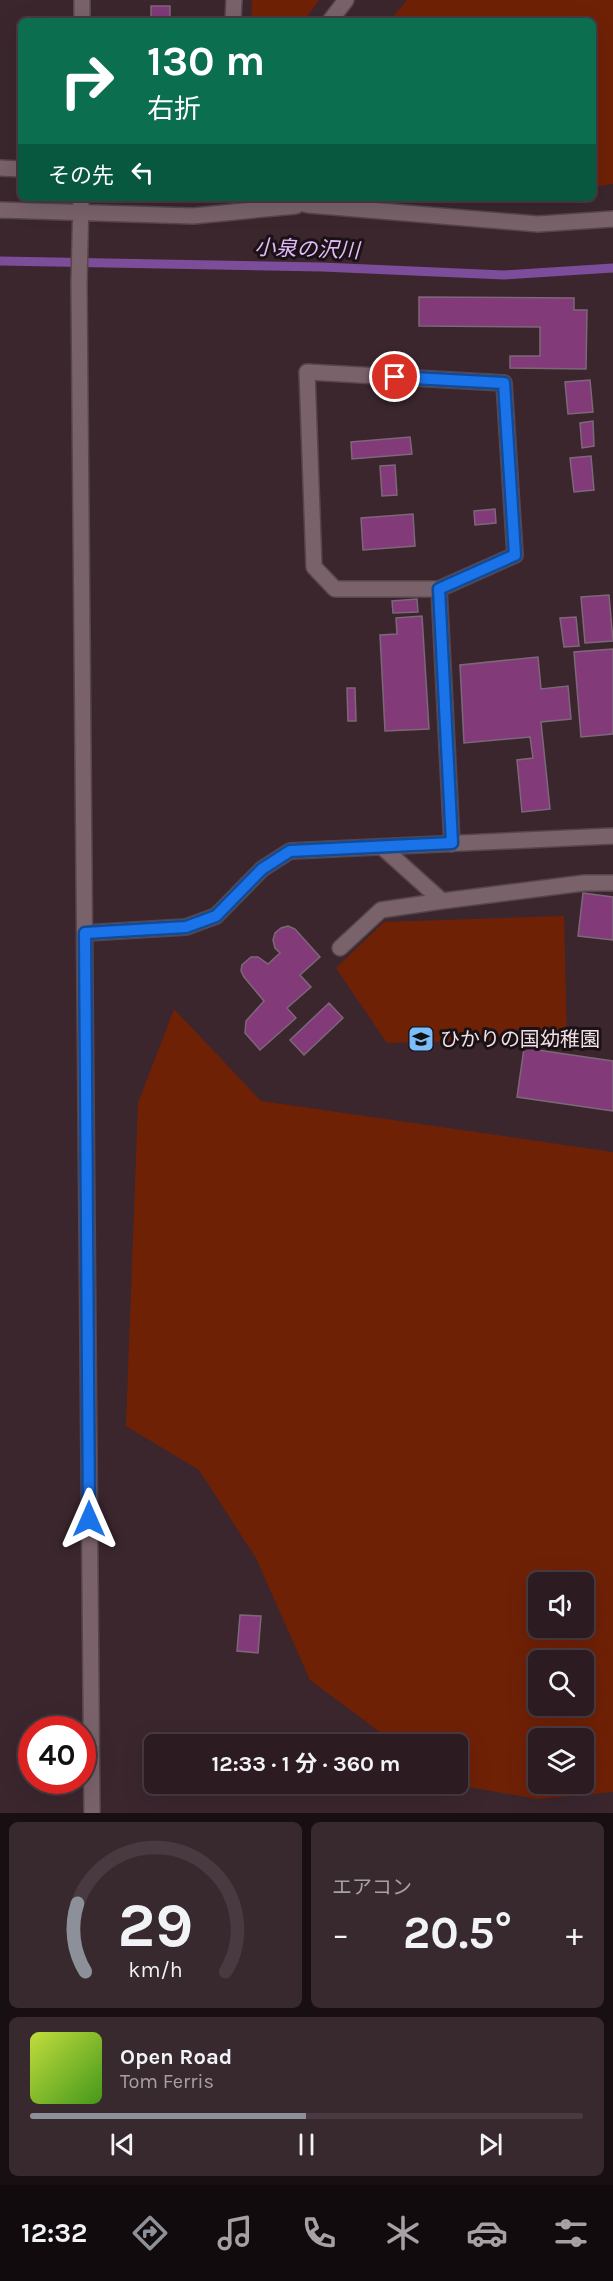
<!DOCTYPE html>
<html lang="ja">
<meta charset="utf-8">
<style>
:root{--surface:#2c1c22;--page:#38292f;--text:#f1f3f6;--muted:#a6a1a5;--line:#483a40;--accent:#8c9099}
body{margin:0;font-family:Karla,"Noto Sans JP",sans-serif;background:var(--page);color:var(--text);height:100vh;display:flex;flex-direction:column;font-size:22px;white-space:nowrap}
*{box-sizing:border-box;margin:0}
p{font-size:20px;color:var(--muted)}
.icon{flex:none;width:33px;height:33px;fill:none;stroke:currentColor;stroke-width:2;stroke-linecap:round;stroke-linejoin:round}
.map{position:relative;height:1813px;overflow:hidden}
.panel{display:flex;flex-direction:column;gap:9px;padding:9px;background:#180f13;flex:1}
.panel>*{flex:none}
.top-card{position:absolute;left:18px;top:18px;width:578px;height:183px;border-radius:9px;box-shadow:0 6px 24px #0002,0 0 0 2px var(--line);background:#0b6e4f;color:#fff;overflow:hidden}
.fabs{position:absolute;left:528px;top:1572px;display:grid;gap:12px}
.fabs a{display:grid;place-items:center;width:66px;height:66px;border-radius:9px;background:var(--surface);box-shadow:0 6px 24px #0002,0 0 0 2px var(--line);font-size:30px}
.speed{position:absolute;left:18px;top:1716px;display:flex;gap:12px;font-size:30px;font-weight:700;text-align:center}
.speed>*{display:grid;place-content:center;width:78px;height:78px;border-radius:50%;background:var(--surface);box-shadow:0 6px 24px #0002,0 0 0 2px var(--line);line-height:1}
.speed .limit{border:9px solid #d22;background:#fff;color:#111}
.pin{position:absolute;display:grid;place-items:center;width:51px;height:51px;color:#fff;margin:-26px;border:3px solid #fff;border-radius:50%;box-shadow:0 2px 6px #0007}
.me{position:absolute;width:66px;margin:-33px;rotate:0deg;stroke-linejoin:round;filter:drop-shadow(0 0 4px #0008)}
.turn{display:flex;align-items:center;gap:21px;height:126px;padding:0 30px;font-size:27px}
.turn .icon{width:78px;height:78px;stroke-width:2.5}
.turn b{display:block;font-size:42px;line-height:51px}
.then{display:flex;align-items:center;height:57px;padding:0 30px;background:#0003;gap:12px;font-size:22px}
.big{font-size:45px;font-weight:700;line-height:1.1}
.panel .widget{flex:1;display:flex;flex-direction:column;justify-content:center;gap:9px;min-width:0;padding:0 21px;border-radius:9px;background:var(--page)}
.panel .dial{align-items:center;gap:0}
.dial svg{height:156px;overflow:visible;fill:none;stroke:var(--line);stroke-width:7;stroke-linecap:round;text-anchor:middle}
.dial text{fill:var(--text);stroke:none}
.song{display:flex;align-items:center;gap:18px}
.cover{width:72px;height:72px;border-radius:9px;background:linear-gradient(135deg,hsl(70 70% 55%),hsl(100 70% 35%))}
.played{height:6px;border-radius:3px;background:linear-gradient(90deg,var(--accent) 50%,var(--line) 50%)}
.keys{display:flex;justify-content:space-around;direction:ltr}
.heat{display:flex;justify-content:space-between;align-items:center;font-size:33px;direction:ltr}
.panel .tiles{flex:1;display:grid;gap:9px;grid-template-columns:1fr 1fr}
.widget:last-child{grid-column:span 2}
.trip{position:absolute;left:144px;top:1734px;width:324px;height:60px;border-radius:9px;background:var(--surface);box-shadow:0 6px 24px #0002,0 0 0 2px var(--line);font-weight:700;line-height:60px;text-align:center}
.tabs{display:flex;height:96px;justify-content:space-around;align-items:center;background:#120b0e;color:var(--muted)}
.tabs .icon{width:42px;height:42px}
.tabs .selected{color:var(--accent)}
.tabs b{font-size:27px;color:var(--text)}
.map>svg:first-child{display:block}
</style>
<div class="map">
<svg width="613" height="1813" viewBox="0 0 613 1813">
<rect width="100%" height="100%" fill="#3b262e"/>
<path fill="#6f2106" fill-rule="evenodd" d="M252 0H319L304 21H251Z
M407 0H613V184L593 187 592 21H389Z
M564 916 567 1038 387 1043 336 968 384 922Z
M174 1009 261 1101 613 1152V1792L538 1799 451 1784H458V1744H396L310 1680 256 1558 199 1470 126 1426 138 1103ZM538 1582H584V1628H538ZM538 1660H584V1706H538ZM538 1738H584V1784H538Z"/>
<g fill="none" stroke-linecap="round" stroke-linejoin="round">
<path stroke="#7c4d9a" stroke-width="9" d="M0 261 322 267 504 275 613 268"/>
</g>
<path fill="#823a79" stroke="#7c6878" stroke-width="1.5" d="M151 6H170V21H151Z
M419 297 574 298V310H587L586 369 510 368V356H540V327L419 326Z
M590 380 593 412 568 414 565 382Z
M593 421 594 446 582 448 580 423Z
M410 437 412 454 352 459 351 442Z
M591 456 594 490 574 492 570 458Z
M395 465 397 495 382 496 380 466Z
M495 509 496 523 475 525 474 511Z
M413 514 415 546 363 550 361 518Z
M609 595 613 641 585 643 581 597Z
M417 599 418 612 393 613 392 601Z
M422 616 429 729 385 731 380 635 397 634 396 618Z
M576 617 579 646 564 647 560 618Z
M613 649V734L581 737 574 652Z
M538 657 541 689 568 686 571 719 541 722 550 809 522 812 517 760 533 758 530 737 464 743 460 665Z
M347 688H355L356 721H348Z
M583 893 613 897V940L578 936Z
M288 926 295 929 320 957 300 975 311 987 287 1008 296 1018 260 1050 245 1033 246 1021 264 1001 244 977 241 971 242 965 251 957H258L268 964 280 953 275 948 273 940 275 933 281 928Z
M329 1003 343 1018 304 1055 290 1040Z
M524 1048 613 1061V1111L517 1097Z
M240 1615 261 1616 258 1653 237 1651Z"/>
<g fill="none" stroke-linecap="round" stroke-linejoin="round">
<g stroke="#57454c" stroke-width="18">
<path id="service" d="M233 21 234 0
M439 589 515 555 504 383 307 372 314 567 335 589H439L452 844
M382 847 442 901 584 883H613
M85 933 186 927 216 916 262 869 290 851 613 836
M340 948 381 910 442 901"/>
</g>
<g stroke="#57454c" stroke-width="18">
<path id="pedestrian" d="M330 21 346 0"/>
</g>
<g stroke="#57454c" stroke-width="18">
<path id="minor" d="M82 21V0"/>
</g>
<g stroke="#57454c" stroke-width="18">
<path id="tertiary" d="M0 168 21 169
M81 198 79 284 92 1813
M279 198 308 205 538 224 613 219
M0 210 193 216 296 206"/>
</g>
<use href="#service" stroke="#7a626b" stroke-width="15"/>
<use href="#pedestrian" stroke="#7a626b" stroke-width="15"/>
<use href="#minor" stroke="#7a626b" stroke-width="15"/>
<use href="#tertiary" stroke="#7a626b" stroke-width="15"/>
</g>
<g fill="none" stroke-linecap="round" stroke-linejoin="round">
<g stroke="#114b97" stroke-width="15">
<path id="route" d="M89 1519 85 933 186 927 216 916 262 869 290 851 452 843 439 589 515 555 504 383 395 377"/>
</g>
<use href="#route" stroke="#1a73e8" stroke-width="10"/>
</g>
<defs>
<g id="school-square" transform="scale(1.35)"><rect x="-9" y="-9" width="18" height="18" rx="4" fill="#7bbef9" stroke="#1c1216"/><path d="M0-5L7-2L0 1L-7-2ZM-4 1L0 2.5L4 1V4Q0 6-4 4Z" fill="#111"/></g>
</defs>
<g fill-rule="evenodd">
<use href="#school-square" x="421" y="1039"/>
</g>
<g text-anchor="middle" stroke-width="6" stroke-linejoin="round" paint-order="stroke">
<g font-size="20" fill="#efe1e6" stroke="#1c1216" text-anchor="start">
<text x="440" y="1046">ひかりの国幼稚園</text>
</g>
<g font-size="21" font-style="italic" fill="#e0bafa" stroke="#1c1216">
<text transform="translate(307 249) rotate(2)" y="7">小泉の沢川</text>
</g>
</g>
</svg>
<div class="fabs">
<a><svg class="icon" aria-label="sound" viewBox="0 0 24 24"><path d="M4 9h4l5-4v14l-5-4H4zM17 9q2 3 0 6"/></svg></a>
<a><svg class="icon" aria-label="search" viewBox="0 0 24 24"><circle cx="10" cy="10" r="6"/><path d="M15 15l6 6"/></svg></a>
<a><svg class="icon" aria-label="layers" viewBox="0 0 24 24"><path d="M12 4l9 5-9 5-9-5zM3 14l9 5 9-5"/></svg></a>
</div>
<div class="speed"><div class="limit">40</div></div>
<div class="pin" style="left:395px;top:377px;background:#d93025"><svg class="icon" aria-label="arrive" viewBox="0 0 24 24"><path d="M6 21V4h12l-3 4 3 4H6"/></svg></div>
<svg class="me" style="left:89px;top:1519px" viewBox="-20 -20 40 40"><path d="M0-17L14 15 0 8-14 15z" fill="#1a73e8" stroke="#fff" stroke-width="4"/></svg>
<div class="trip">12:33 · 1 分 · 360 m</div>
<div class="top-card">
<div class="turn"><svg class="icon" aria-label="right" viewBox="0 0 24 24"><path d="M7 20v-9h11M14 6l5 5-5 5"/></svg><div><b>130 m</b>右折</div></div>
<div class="then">その先<svg class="icon" aria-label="left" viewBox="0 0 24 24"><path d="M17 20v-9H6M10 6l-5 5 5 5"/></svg></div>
</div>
</div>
<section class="panel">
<div class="tiles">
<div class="widget dial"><svg viewBox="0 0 100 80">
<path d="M14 69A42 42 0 1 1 86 69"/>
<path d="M14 69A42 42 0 0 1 10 34" stroke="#8c9099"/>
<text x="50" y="56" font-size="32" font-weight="700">29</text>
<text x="50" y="72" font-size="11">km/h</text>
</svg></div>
<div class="widget"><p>エアコン</p>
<div class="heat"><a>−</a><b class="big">20.5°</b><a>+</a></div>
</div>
<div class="widget">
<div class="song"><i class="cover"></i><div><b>Open Road</b><p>Tom Ferris</p></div></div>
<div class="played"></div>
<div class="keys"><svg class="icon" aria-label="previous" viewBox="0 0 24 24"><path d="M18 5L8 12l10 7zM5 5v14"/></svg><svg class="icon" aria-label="pause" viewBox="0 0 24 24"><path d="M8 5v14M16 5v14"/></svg><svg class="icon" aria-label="next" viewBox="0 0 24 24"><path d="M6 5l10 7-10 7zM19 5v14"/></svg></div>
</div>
</div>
</section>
<nav class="tabs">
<b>12:32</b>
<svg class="icon selected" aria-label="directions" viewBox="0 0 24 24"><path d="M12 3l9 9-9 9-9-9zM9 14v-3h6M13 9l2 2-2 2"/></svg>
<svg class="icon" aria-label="music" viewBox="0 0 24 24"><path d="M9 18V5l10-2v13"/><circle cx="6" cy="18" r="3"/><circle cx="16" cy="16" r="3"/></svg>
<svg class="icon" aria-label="phone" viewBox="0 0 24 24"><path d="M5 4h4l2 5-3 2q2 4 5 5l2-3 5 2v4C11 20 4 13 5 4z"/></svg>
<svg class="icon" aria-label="climate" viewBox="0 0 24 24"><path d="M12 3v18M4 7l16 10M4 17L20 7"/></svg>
<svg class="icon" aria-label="car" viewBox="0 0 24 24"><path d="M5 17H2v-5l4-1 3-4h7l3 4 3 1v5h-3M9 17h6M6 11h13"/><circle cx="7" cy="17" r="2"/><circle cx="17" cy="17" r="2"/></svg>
<svg class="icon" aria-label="filters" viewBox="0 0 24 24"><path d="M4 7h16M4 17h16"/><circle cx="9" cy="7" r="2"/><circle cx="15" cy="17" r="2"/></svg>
</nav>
